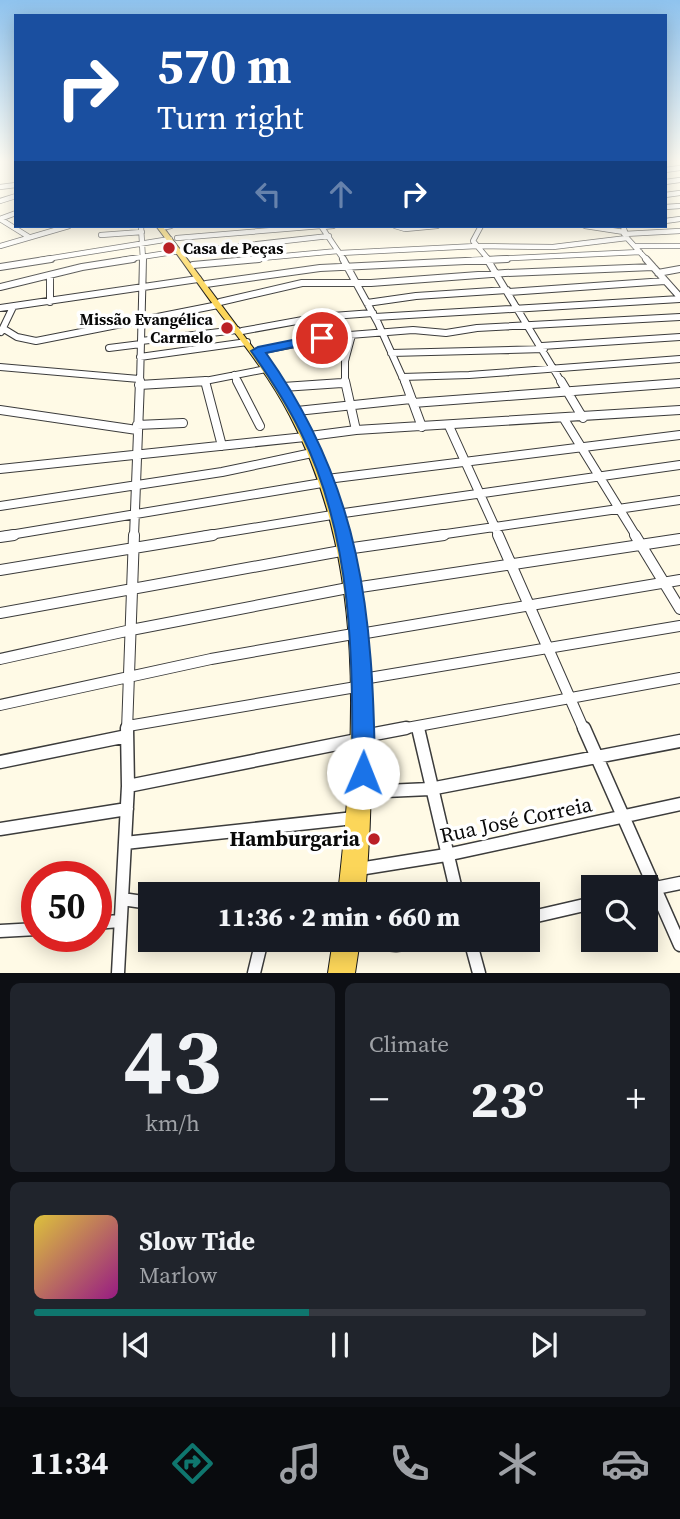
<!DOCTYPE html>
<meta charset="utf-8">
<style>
:root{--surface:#171b24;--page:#20242c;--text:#f1f3f6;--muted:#9ea1a6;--line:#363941;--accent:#0f766e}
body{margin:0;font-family:"Source Serif 4",serif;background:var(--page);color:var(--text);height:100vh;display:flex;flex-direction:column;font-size:26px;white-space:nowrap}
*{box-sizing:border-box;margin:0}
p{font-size:23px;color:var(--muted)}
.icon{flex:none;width:38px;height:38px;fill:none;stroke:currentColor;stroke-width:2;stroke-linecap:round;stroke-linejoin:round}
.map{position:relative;height:973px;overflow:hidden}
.details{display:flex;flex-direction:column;gap:10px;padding:10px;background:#0d0f14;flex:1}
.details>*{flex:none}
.guide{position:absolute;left:14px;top:14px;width:653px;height:214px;border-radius:0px;box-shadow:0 4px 18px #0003;background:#1a4fa0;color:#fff;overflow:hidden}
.controls{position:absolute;left:581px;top:875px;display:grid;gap:14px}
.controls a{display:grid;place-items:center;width:77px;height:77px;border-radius:0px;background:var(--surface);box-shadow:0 4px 18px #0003;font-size:35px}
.speed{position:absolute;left:21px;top:861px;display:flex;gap:14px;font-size:35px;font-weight:700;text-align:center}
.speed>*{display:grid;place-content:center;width:91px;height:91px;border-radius:50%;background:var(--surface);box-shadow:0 4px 18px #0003;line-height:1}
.speed .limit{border:10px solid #d22;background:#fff;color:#111}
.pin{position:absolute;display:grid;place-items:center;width:60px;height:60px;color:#fff;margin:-30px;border:4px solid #fff;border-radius:50%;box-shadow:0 2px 7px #0007}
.me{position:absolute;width:77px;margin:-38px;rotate:1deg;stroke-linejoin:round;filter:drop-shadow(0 0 5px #0008)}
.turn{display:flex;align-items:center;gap:24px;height:147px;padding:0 28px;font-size:32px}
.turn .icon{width:91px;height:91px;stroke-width:2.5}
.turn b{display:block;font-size:49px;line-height:60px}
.lanes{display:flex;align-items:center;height:66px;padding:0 28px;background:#0003;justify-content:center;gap:35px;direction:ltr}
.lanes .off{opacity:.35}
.big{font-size:52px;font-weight:800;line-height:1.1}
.details .widget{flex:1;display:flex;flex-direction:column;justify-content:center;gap:10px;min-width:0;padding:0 24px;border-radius:10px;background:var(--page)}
.details .dial{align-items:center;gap:0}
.dial b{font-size:91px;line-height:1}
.song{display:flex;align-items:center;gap:21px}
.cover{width:84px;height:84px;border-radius:10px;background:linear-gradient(135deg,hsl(50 70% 55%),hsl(310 70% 35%))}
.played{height:7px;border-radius:4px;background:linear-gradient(90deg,var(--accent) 45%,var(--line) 45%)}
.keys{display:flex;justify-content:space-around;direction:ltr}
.heat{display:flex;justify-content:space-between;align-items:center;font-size:38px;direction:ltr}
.details .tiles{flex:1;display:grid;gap:10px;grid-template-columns:1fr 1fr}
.widget:last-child{grid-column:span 2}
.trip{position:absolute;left:138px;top:882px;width:402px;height:70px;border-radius:0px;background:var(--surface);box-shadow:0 4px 18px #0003;font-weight:800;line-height:70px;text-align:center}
.menu{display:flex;height:112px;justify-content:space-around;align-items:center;background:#090b0e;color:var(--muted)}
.menu .icon{width:49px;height:49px}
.menu .active{color:var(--accent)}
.menu b{font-size:32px;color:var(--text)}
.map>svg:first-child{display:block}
</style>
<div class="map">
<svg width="680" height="973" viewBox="0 0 680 973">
<rect width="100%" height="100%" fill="#fffae6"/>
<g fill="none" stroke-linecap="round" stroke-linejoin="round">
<g stroke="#3c3c3c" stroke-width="6">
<path id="minor-far4" d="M665 170 680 168
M665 182 680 180
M0 187 16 185
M665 195 680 193
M0 201 16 196
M665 207 680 206
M0 219 29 237
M0 219 16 213
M665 221 680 219
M141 226 143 260
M321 226 344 260
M395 226 405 229 437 226
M481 226 473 241 489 260
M585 226 624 232
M623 226 627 238 647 260
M322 227 333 226
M161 228 171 226
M624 234 680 231
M101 235 142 232
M177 238 321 226
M0 246 69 226
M636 246H680
M186 252 329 236
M340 253 477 246 553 247 627 238
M40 260 170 239
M122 260 180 251
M241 260 338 251
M472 260 640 252"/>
</g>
<g stroke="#3c3c3c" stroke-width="8">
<path id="minor-far3" d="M343 259 378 323 405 383
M487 259 562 383
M646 259 680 297
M193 265 259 259
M0 267 51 259
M658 273 680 269
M50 275V302
M206 284 320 268 507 259
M0 287 82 267 133 259
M509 292 665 281
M220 302 302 283H371L505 273 653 267
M367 303 416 296 507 290
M0 308 198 279
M375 317 680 299
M4 329 17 337 36 341 218 305
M242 331 319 317 373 313
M1 332 13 307
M141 341 237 330
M542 346 680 337
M109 348 141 344
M258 351 337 336 413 330 446 333 477 328 680 317
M391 353 544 349
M140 357 247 342
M0 367 139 379
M234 375 238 383
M402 377 469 375 680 359
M140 383 143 259
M179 383 205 381 266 369
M345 383V361L352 335"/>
</g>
<g stroke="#3c3c3c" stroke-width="10">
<path id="minor-far2" d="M205 381 222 446
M237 381 260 426
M345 381 356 430
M405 381 422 427
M561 381 583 418
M139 385 206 381
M283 387 342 383
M413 403 680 383
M0 410 137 430
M297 411 411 399
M564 419 636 536
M137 425 183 423
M449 426 499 536
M310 436 356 430 680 410
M0 469 305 437
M327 479 680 435
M0 506 222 472 312 453
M337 514 680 465
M4 536 322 483
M134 536 140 381
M203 536 332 515
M432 536 680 500"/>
</g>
<g stroke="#3c3c3c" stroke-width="12">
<path id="minor-far1" d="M498 535 584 730
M635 535 680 609
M0 537 14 535
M346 549 444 535
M0 570 213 535
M354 588 680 539
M0 613 341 551
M360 634 680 580
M0 659 131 630 348 588
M363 679 680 626
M0 705 211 659 353 634
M128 726 356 687
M417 726 418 730
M127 730 134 535
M396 730 680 678"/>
</g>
<g stroke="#3c3c3c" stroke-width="15">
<path id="minor" d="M418 728 457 894
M584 728 680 945
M364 736 406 728
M0 762 127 736
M128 786 357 740
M363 792 430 789 680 741
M0 829 127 809
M125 843 354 818
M359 869 446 855 680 804
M646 890 680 883
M122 899 150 903
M528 918 593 903
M96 923 119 921
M0 931 37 929
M470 940 479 973
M352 941 396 945 440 940
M118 973 128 786 127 728
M254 973 262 940"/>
</g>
<g stroke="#1a1a1a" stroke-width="2">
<path id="major" d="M156 226H162L167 232 274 376 298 415 308 435 330 489 346 544 356 604 361 605 363 608C373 703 374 799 365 894H338C356 736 367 562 290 416 270 377 242 342 215 307 195 280 177 253 156 226Z
M333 940H360L355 973H328Z"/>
</g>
<use href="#minor-far4" stroke="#fff" stroke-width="4.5"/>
<use href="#minor-far3" stroke="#fff" stroke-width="6"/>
<use href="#minor-far2" stroke="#fff" stroke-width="8"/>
<use href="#minor-far1" stroke="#fff" stroke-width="10"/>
<use href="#minor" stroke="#fff" stroke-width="12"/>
<use href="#major" fill="#fcd659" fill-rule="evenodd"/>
</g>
<linearGradient id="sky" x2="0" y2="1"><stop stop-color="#8fc3ee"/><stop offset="0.54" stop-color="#fffdf4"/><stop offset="1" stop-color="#fffdf4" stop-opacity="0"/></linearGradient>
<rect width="680" height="299" fill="url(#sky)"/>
<path fill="#1a73e8" stroke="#114b97" stroke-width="2" d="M322 334 327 335V340L266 353C362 488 373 613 375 773L371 781 363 785 356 781 352 773C353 660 353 537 301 433 287 404 270 378 251 351L258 347Z"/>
<g fill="#bb2026" stroke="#fff" stroke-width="2.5">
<circle cx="169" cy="248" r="7"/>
<circle cx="227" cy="328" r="7"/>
<circle cx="374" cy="839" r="7"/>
</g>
<g text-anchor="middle" stroke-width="7" stroke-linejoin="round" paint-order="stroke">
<g font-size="16" font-weight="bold" fill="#090909" stroke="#fff" text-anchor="start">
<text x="183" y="254">Casa de Peças</text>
<text x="213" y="325" text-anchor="end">Missão Evangélica<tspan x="213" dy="18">Carmelo</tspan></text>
</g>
<g font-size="21" fill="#090909" stroke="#fff">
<text transform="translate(516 820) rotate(-12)" y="7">Rua José Correia</text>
</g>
<g font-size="21" font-weight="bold" fill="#090909" stroke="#fff" text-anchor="end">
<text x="360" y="846">Hamburgaria</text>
</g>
</g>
</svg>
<div class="controls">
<a><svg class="icon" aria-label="search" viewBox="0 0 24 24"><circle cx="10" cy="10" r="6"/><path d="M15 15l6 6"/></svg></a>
</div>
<div class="speed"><div class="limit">50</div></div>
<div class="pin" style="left:322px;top:338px;background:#d93025"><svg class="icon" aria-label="arrive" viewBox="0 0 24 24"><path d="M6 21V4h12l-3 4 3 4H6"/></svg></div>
<svg class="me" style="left:363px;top:773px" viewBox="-20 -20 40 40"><circle r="19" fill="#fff"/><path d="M0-13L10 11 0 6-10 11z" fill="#1a73e8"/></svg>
<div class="trip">11:36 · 2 min · 660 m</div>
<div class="guide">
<div class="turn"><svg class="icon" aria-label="right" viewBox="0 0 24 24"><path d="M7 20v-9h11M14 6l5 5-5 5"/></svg><div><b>570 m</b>Turn right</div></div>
<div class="lanes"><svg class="icon off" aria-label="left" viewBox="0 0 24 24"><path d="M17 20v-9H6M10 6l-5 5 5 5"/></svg><svg class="icon off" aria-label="ahead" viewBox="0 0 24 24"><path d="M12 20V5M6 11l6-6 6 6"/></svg><svg class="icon" aria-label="right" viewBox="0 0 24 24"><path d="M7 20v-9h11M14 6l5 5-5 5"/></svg></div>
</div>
</div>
<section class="details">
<div class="tiles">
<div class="widget dial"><b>43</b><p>km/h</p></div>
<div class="widget"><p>Climate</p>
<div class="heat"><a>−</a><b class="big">23°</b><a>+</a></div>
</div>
<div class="widget">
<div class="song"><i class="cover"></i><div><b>Slow Tide</b><p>Marlow</p></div></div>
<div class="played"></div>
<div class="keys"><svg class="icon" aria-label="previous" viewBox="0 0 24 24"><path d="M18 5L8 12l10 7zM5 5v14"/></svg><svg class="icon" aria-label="pause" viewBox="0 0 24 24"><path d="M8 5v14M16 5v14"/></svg><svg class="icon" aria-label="next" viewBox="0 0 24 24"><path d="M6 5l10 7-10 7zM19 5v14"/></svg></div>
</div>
</div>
</section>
<nav class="menu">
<b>11:34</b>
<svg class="icon active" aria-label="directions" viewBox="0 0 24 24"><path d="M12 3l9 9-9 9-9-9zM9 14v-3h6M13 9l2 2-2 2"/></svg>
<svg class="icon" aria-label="music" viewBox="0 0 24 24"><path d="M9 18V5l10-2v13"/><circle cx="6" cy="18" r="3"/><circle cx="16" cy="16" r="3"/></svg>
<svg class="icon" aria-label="phone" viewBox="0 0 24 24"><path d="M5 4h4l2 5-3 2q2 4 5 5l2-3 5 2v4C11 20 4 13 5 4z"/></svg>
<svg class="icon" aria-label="climate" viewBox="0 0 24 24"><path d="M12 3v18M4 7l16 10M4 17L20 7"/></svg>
<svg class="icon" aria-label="car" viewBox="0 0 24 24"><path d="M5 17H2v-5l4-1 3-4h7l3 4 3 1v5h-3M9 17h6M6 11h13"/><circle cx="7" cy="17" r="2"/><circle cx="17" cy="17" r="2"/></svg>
</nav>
